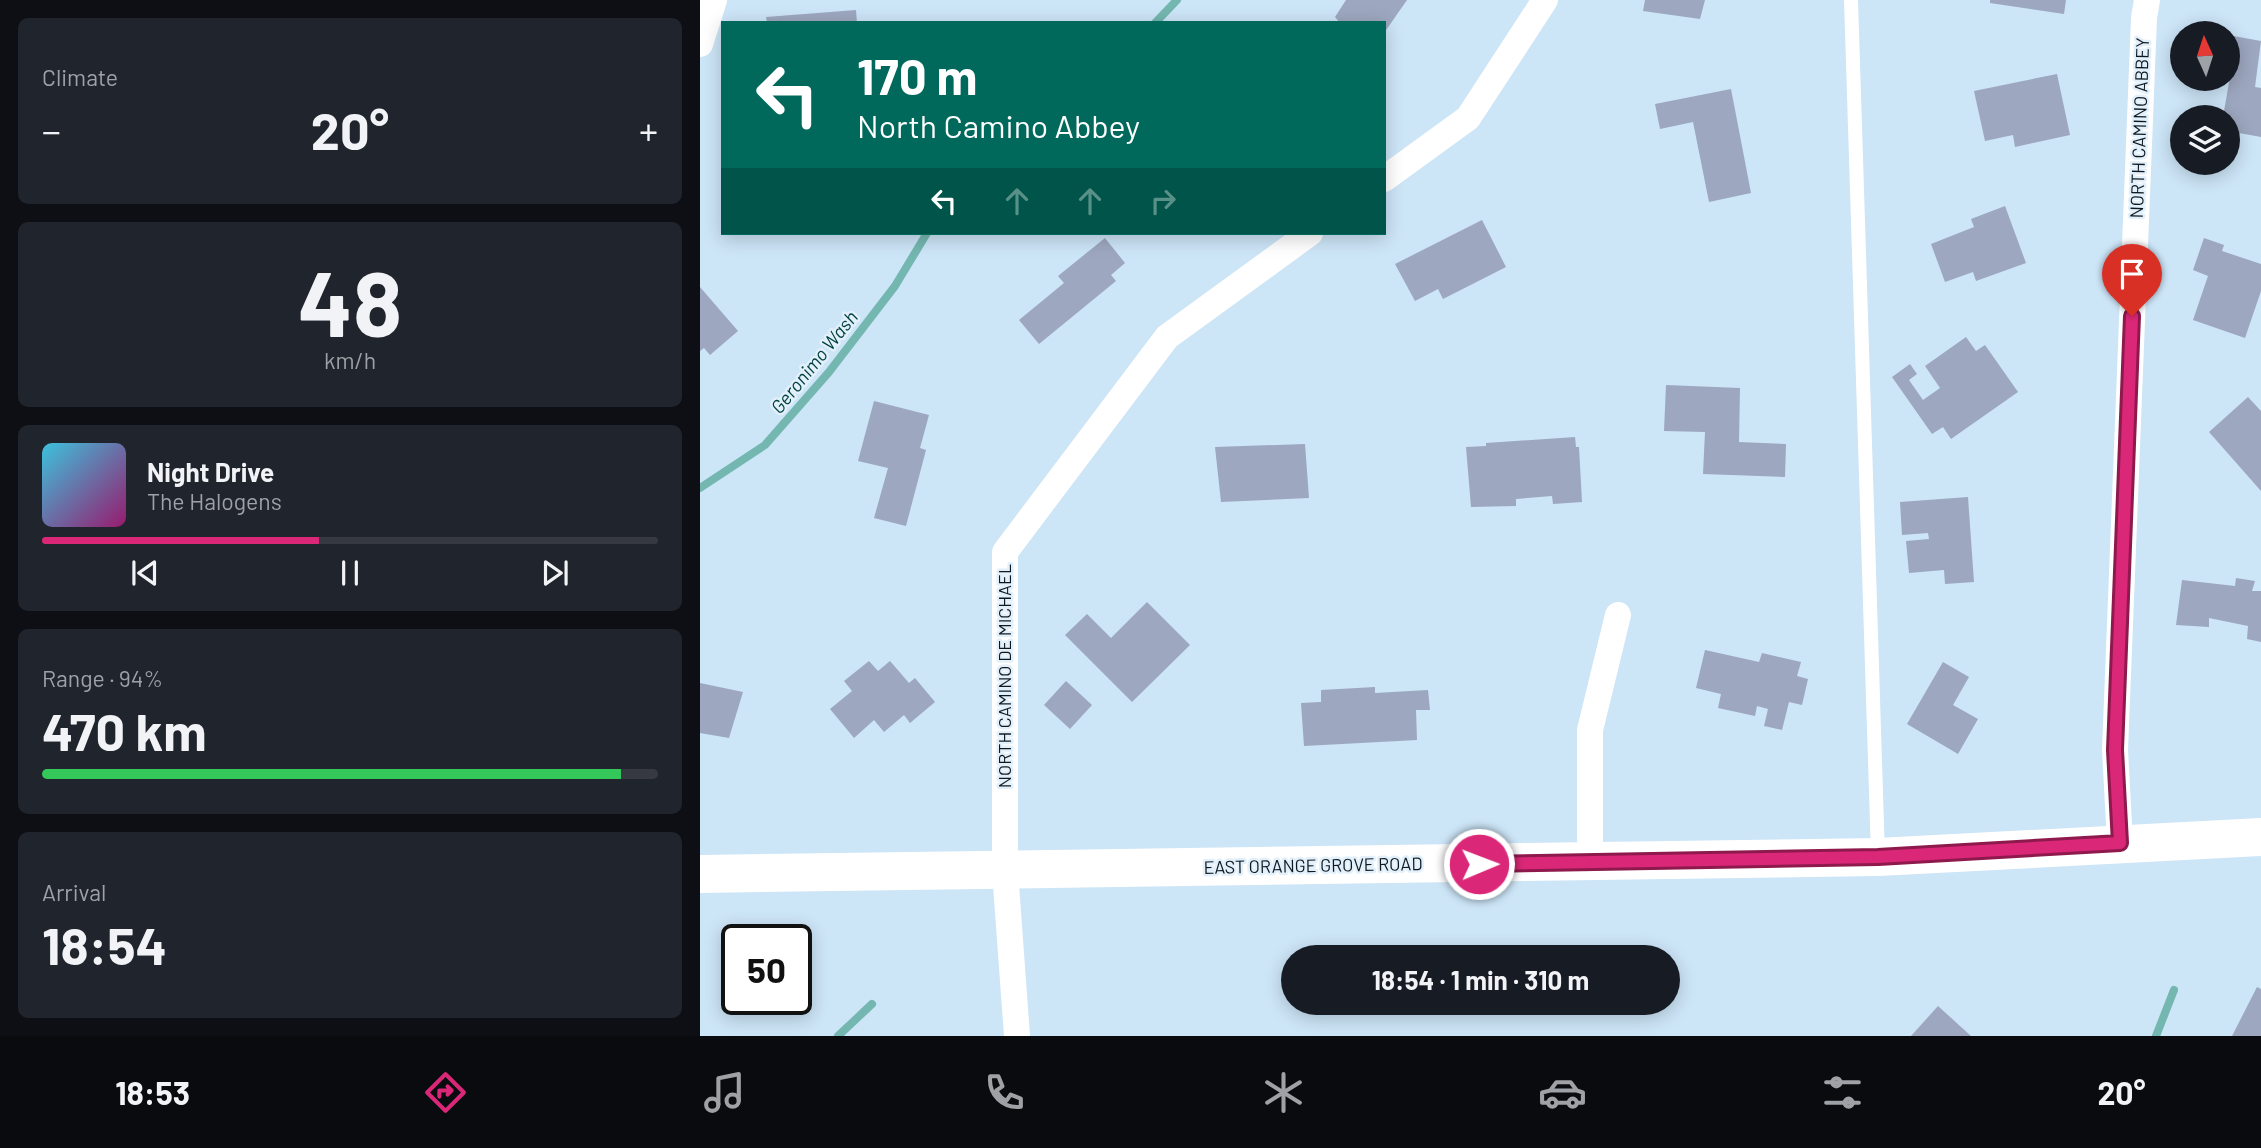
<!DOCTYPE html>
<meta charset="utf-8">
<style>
:root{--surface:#171b24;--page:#20242c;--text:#f1f3f6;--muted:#9ea1a6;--line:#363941;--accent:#db2777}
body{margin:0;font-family:Barlow,sans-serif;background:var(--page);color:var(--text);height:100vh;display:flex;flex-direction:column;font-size:26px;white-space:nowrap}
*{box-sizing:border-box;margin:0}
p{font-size:23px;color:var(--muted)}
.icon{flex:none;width:38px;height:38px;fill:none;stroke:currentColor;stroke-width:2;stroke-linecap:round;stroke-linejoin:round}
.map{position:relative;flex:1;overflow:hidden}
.side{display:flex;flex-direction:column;gap:18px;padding:18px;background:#0d0f14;width:700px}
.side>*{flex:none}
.top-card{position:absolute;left:21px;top:21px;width:665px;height:214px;border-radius:0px;box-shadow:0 4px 18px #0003;background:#00695c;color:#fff;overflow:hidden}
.needle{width:46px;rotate:357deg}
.buttons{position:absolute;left:1470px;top:21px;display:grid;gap:14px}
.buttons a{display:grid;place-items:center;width:70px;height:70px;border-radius:50%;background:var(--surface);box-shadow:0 4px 18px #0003;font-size:35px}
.speed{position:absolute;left:21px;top:924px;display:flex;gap:14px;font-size:35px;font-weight:700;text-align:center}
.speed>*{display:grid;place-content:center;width:91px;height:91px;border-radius:50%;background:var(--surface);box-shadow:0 4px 18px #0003;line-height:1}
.speed .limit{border:4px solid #111;border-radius:10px;background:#fff;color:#111}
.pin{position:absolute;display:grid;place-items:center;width:60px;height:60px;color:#fff;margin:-72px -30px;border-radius:50% 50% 50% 0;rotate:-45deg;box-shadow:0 0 7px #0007}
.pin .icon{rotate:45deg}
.me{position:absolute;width:77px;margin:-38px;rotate:89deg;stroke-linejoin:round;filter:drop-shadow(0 0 5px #0008)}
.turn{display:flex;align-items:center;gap:24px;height:147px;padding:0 21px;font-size:32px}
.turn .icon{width:91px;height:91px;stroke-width:2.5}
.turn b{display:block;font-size:49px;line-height:60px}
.lanes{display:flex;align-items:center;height:66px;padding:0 21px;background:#0003;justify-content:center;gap:35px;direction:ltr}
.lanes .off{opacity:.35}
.big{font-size:52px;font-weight:700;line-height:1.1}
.side .tile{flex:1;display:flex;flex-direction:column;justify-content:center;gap:10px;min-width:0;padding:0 24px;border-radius:10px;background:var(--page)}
.side .dial{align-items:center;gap:0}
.dial b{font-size:91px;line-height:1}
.song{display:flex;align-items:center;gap:21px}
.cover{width:84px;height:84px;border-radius:10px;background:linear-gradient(135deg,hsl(190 70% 55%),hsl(320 70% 35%))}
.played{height:7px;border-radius:4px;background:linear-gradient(90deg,var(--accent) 45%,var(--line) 45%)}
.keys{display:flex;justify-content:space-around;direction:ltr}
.heat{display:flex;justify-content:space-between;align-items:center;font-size:38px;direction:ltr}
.charge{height:10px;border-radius:5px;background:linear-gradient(90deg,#34c759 94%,var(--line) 0)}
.trip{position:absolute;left:581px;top:945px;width:399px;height:70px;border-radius:35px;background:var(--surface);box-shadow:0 4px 18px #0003;font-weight:700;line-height:70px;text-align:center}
.tabs{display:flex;height:112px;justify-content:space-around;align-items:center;background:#090b0e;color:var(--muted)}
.tabs .icon{width:49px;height:49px}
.tabs .on{color:var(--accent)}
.tabs b{font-size:32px;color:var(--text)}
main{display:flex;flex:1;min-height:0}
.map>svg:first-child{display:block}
</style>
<main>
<section class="side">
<div class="tile"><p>Climate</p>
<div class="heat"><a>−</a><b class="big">20°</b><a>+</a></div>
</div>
<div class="tile dial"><b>48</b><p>km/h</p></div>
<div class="tile">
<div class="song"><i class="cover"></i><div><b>Night Drive</b><p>The Halogens</p></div></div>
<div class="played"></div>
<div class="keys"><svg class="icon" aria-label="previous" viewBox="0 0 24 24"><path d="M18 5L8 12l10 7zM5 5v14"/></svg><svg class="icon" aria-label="pause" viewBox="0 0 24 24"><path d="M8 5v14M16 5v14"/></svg><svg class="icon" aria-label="next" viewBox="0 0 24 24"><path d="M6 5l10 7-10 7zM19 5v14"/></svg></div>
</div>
<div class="tile"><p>Range · 94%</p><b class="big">470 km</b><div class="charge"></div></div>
<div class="tile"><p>Arrival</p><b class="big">18:54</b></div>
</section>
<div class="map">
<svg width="1561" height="1036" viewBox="0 0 1561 1036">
<rect width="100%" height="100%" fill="#cce5f7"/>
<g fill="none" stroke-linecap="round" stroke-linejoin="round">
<path stroke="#74b7b0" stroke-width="8" d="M455 23 477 0
M0 488 65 445 129 372 195 286 227 233
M138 1036 172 1004
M1456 1036 1474 990"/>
</g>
<path fill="#9da7bf" d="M646 0H707L684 33V23H640L635 17Z
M945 0H1005L1000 19 943 11Z
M1290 0H1366L1364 14 1290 3Z
M156 10 157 23H67L66 17Z
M1528 35 1561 41 1555 87 1561 88V137L1528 131V117H1523L1532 65 1528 64Z
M1357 74 1370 135 1315 147 1313 135 1285 141 1274 91Z
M1031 89 1051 193 1009 202 993 122 960 129 955 104Z
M1305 206 1326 263 1276 281 1273 272 1245 282 1231 244 1274 227 1271 219Z
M782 220 806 267 743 299 738 289 715 301 695 264Z
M405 238 425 263 411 275 416 281 339 344 319 320 364 283 358 276Z
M1504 238 1524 245 1522 251 1561 264V291L1545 338 1493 320 1508 276 1493 270Z
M0 287 38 331 10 355 4 348 0 351Z
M1266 337 1276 351 1285 345 1318 392 1251 439 1243 427 1232 434 1192 377 1210 364 1217 374 1209 380 1223 400 1240 388 1225 366Z
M966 385 1040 388 1039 442 1086 444 1085 477 1003 474 1005 432 964 431Z
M1548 397 1561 411V491L1509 432Z
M174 401 229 415 220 448 226 450 206 526 174 518 188 468 158 461Z
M875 437 876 447H879L882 502 853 504 852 496 816 499V506L771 507 766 447 786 446V443Z
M605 444 609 498 521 502 515 447Z
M1268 497 1274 582 1245 584 1244 570 1209 573 1206 541 1229 539 1228 533 1202 535 1200 502Z
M1536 578 1555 581 1552 591H1561V642L1547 639 1548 626 1509 618V627L1476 625 1482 580 1535 586Z
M447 602 490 645 432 702 365 635 387 614 411 638Z
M1005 650 1059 662 1062 653 1101 662 1097 676 1108 679 1102 705 1089 702 1082 730 1064 726 1068 709 1057 706 1055 716 1018 708 1021 694 996 688Z
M169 661 178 671 190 661 209 683 215 678 235 702 210 723 204 715 184 732 174 720 154 738 130 709 152 691 144 681Z
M1243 662 1269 677 1253 705 1278 719 1258 754 1207 724Z
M366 681 392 705 370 729 344 705Z
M0 683 43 692 29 738 0 733Z
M675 687V693L728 690 730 710H716L717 740 604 746 601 703 621 702V690Z
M1557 987 1561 989V1036H1532Z
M1238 1006 1271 1036H1211Z"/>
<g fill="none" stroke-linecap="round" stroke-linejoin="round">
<path stroke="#fff" stroke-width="14" d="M1151 0 1178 856"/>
<path stroke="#fff" stroke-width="26" d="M0 44 14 0
M684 179 768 118 845 0
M1420 843 1415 750 1444 18 1447 0
M890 862V730L918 615
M317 1036 305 871V552L467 337 610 233"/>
<path stroke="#fff" stroke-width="38" d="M0 874 1178 857 1561 837"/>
</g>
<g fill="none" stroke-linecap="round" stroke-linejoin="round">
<g stroke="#8e194d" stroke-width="18">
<path id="route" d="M779 864 1178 857 1420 843 1415 750 1432 316"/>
</g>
<use href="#route" stroke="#db2777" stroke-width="12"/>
</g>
<g text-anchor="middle" stroke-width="5" stroke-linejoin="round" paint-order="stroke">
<g font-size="18" fill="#0f181e" stroke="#e2f0fc">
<text transform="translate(1440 128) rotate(-88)" y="6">NORTH CAMINO ABBEY</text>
<text transform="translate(305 676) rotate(-90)" y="6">NORTH CAMINO DE MICHAEL</text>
<text transform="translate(613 866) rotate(-1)" y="6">EAST ORANGE GROVE ROAD</text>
</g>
<g font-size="19" font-style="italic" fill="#00403c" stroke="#e2f0fc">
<text transform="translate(114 362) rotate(-51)" y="7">Geronimo Wash</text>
</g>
</g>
</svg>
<div class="buttons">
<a><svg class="needle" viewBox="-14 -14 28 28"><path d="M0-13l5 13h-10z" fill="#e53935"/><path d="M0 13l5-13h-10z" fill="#9ea1a6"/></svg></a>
<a><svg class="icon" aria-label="layers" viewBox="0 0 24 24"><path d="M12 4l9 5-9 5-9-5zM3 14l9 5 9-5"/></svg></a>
</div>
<div class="speed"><div class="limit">50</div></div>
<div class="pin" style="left:1432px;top:316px;background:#d93025"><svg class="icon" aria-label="arrive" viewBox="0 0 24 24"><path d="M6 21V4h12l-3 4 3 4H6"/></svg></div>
<svg class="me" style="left:779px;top:864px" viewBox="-20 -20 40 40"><circle r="17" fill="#db2777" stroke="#fff" stroke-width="3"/><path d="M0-11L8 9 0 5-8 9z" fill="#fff"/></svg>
<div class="trip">18:54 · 1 min · 310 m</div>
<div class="top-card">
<div class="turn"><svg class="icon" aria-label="left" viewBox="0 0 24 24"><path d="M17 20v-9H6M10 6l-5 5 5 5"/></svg><div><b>170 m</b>North Camino Abbey</div></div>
<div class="lanes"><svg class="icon" aria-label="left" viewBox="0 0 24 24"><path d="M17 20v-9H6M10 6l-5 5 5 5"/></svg><svg class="icon off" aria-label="ahead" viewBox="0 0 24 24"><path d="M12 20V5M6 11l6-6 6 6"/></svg><svg class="icon off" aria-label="ahead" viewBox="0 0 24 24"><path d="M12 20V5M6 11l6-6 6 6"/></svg><svg class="icon off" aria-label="right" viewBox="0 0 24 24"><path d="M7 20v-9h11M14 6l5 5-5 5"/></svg></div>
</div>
</div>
</main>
<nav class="tabs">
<b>18:53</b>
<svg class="icon on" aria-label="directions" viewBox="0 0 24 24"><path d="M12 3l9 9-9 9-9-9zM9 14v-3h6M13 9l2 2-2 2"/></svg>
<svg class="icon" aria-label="music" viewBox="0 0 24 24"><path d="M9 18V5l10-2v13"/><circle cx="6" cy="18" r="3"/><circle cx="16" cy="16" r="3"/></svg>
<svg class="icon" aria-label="phone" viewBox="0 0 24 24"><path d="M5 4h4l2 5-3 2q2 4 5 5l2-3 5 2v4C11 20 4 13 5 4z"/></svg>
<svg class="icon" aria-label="climate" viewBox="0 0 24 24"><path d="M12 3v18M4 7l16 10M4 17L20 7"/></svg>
<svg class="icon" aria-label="car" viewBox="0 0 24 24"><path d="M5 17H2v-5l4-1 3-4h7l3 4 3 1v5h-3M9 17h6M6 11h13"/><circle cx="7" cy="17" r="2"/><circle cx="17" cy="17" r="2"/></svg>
<svg class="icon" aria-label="filters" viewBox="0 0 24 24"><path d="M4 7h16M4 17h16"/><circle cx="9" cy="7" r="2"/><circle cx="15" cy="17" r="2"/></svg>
<b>20°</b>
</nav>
